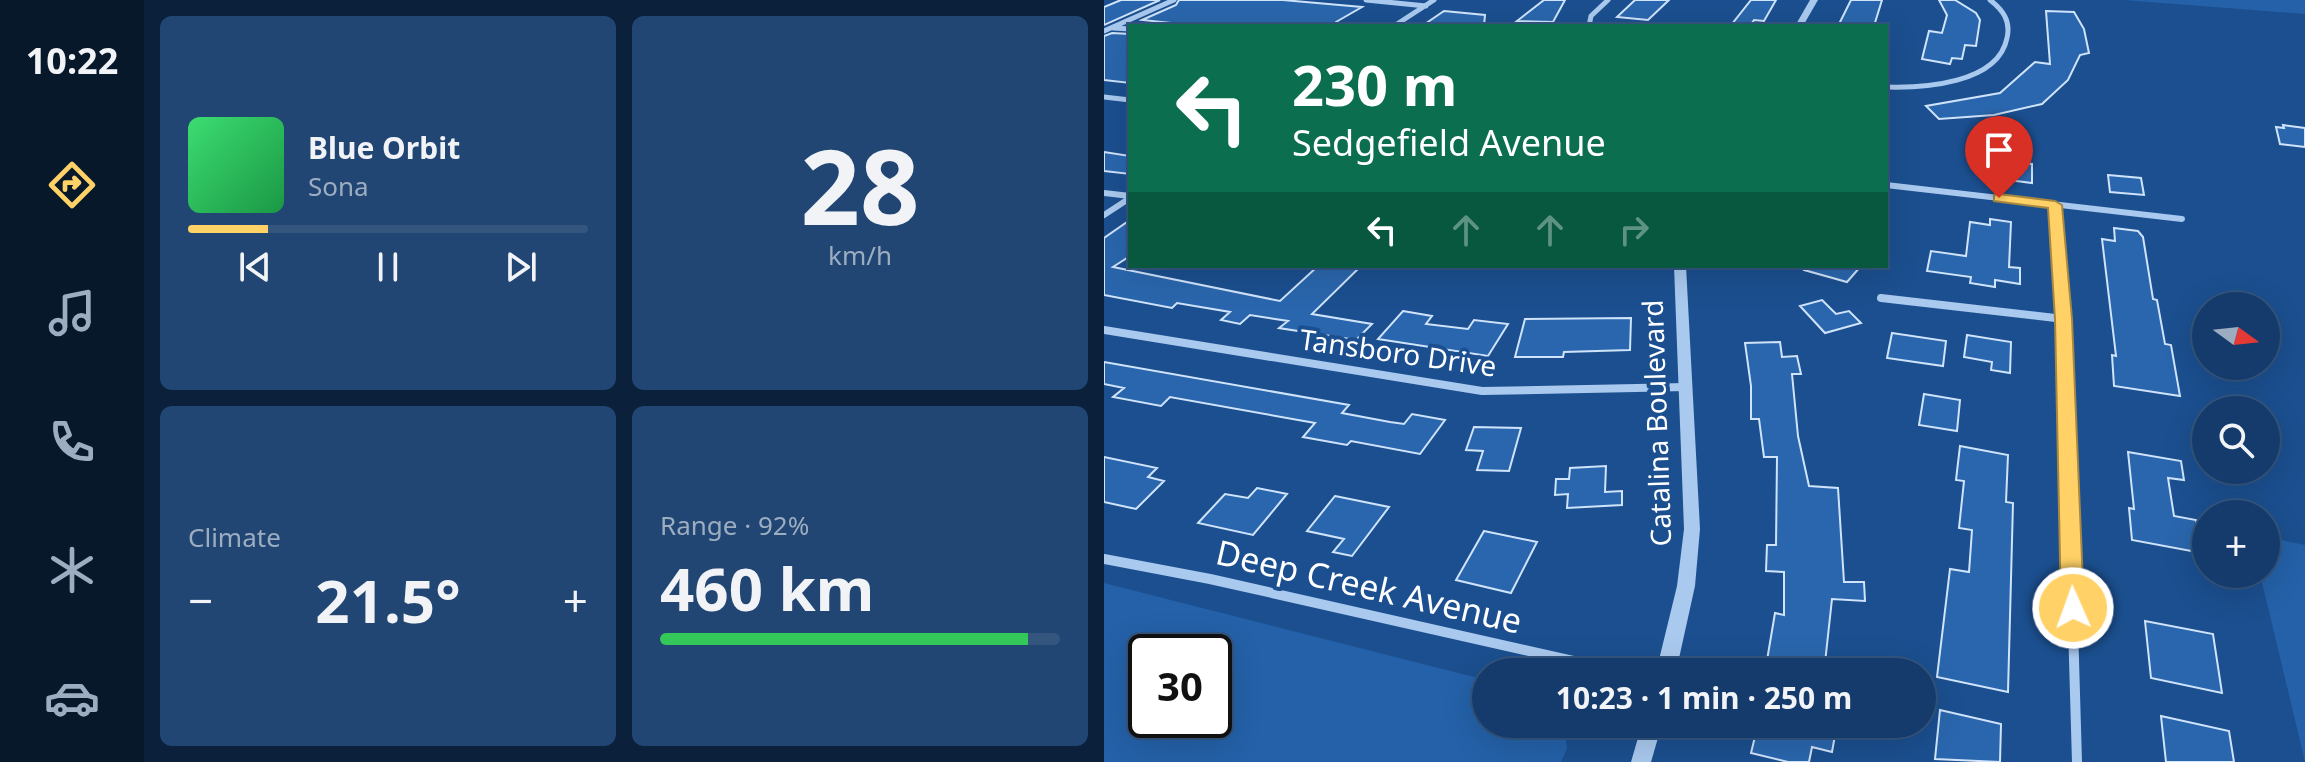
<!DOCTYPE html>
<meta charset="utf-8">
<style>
:root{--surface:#143b6b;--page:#214673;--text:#f1f3f6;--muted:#9dadc1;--line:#33557e;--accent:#ffd166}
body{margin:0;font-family:"Noto Sans",sans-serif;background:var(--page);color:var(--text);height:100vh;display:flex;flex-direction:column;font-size:30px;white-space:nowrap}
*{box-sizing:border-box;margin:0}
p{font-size:26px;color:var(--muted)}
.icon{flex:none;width:44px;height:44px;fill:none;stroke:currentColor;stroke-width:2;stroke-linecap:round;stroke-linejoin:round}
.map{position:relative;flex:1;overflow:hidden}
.panel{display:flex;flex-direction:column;gap:16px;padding:16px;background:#0b203b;width:960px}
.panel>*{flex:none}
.banner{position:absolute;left:24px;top:24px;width:760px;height:244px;border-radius:0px;box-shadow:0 8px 32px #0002,0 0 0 2px var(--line);background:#0b6e4f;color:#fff;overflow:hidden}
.needle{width:52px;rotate:105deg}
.tools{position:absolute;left:1088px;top:292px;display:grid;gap:16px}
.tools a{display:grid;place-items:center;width:88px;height:88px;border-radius:50%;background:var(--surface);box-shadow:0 8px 32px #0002,0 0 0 2px var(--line);font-size:40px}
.speed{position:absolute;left:24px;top:634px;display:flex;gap:16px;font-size:40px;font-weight:700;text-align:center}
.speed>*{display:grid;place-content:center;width:104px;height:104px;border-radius:50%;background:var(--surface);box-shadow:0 8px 32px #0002,0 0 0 2px var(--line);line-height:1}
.speed .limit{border:4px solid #111;border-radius:12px;background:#fff;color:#111}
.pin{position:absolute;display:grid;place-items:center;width:68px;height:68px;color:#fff;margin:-82px -34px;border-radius:50% 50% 50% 0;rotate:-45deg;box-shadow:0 0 8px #0007}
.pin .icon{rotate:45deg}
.me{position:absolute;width:88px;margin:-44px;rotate:358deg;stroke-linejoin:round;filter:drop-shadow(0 0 6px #0008)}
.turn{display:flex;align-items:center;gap:28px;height:168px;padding:0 32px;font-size:36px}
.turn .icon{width:104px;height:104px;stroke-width:2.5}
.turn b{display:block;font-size:56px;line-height:68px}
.lanes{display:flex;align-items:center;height:76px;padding:0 32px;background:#0003;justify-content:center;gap:40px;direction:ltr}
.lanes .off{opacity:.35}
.big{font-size:60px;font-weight:700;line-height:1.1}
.panel .card{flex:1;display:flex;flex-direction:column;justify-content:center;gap:12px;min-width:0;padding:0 28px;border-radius:12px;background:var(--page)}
.panel .dial{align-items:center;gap:0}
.dial b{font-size:104px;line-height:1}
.song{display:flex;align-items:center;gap:24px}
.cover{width:96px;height:96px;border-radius:12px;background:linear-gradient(135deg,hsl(140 70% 55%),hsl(140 70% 35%))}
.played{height:8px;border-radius:4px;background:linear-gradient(90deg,var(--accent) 20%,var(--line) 20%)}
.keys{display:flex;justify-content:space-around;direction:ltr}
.heat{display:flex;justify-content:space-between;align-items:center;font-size:44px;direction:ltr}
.charge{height:12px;border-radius:6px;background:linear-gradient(90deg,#34c759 92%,var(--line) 0)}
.panel .tiles{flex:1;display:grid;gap:16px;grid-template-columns:repeat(2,1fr)}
.trip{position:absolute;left:368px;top:658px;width:464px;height:80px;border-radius:40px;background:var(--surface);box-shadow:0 8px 32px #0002,0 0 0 2px var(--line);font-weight:700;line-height:80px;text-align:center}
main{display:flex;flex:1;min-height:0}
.tab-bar{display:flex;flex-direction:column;width:144px;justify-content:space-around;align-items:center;background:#08182b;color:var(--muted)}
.tab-bar .icon{width:56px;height:56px}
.tab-bar .current{color:var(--accent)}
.tab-bar b{font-size:36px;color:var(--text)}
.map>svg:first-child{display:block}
</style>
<main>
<nav class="tab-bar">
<b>10:22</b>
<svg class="icon current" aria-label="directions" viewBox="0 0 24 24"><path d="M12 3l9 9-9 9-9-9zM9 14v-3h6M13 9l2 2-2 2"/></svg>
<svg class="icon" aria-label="music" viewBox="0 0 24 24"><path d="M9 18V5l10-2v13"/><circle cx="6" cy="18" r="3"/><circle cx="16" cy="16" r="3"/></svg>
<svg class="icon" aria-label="phone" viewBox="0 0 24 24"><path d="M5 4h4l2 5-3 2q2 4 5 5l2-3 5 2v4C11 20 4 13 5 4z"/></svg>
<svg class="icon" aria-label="climate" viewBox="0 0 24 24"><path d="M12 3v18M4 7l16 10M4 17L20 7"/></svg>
<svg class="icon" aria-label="car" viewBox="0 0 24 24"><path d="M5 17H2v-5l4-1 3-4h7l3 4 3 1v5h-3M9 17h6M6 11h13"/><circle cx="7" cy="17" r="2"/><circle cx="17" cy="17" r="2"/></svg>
</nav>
<section class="panel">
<div class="tiles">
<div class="card">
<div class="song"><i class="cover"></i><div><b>Blue Orbit</b><p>Sona</p></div></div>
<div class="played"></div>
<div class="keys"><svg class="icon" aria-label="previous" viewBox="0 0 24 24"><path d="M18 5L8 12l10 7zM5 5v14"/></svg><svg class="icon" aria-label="pause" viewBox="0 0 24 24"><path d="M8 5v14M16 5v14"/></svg><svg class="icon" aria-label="next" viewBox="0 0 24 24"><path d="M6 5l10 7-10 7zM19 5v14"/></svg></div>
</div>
<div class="card dial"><b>28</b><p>km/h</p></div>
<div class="card"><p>Climate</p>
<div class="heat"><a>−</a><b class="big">21.5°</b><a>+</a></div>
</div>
<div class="card"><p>Range · 92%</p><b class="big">460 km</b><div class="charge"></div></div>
</div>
</section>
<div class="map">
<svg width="1201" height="762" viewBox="0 0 1201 762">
<rect width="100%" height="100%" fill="#1b4f8f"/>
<path fill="#2461a8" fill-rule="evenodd" d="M1019 0H1201V14Z
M1162 537 1201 545V762L1156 574H1162Z
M0 583 382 680V724H460L463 748 457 762H0ZM42 652H110V720H42Z"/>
<path fill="#2a66ad" stroke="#cfe3fa" stroke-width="2" d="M17 0H56L0 25V7Z
M75 0H179L258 7 232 22V26H97L38 20 72 5Z
M440 0H461L449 22 413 21Z
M531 0H565L544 20 513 17Z
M647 0H672L660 21 650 20 646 26 628 24Z
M747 0H778L770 26H734Z
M835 0H851L872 13 876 20 872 46 861 45 858 59 848 58 846 64 818 59 825 31 838 33 843 15Z
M340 11 381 15 380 26H318Z
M942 11 970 12 980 29 985 53 976 55 964 80 938 104 890 115 835 119 822 106 896 93 931 62 946 64Z
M8 33 26 34V83L0 80V36Z
M1179 125 1201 128V147L1176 144 1172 127 1180 128Z
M0 152 26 156V174L0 171Z
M904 161 928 164V183L889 178 890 163 904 165Z
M1004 175 1037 178 1040 195 1006 192Z
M886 219 907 222 905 267 916 268V284L891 280V287L866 283 867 277 823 271 827 251 862 256 866 222 886 225Z
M26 220V256L9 267 176 301 214 266H257L208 314 268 324 252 340 175 328 184 321 146 315 136 324 117 320 126 312 73 303 68 308 0 295V238Z
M1010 228 1034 231 1039 237 1049 299 1053 300 1061 344 1067 345 1076 396 1010 386 1008 355 1012 356 998 239 1011 241Z
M701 266H757L743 282 700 270Z
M718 300 732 314 745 311 757 323 721 333 696 306Z
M299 311 328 316 322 324 364 329 370 320 404 324 384 356 274 339Z
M527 318 526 350 460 352 459 357H411L421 319Z
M788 333 842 341 839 366 783 358Z
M863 335 907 342 906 373 887 370 888 362 860 357Z
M676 342 678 357 693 356 697 374H688L694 436 705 486 734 488 740 582H760L761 601 728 599 720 672H661L671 613 680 615V572L662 571 663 545H672L673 457H660L655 419H647V386L641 343Z
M0 362 245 405 238 413 286 422 300 424 308 414 341 420 316 454 247 441 243 445 199 437 211 423 66 397 57 406 9 397 20 388 0 384Z
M820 394 856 400 853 431 815 425Z
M370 427 417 428 405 471 373 470 379 451 362 450Z
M856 446 904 455 902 502 909 503 904 692 833 677 846 569 865 572 868 530 855 528 860 481 852 480Z
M1024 452 1077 461 1080 480 1064 478 1070 516 1092 520 1098 553 1028 540 1025 508 1030 509Z
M0 457 53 468 44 477 60 481 32 509 0 502Z
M502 466 501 492 518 491V505L463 508 464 494 451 495 452 479H465L466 468Z
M153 488 183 494 149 535 94 523 121 494 144 498Z
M231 496 285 507 248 556 229 552 240 539 203 531Z
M380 531 433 542 407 593 352 580Z
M1041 621 1109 634 1118 693 1047 678Z
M836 710 897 724 896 762 831 759Z
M1057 716 1125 731 1130 762H1062Z
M654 724H733L728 752 708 747 705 762H684L647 753Z"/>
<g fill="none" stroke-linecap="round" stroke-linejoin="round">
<path stroke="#a9c9ee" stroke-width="5" d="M262 0 322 6
M290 26 330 0
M485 26 487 16 504 0
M9 28 26 29
M0 31 70 0
M782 87C819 88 894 84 903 38 907 21 899 10 886 0
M0 97 26 100"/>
<path stroke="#a9c9ee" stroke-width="6" d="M782 185 1078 219
M0 193 26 196
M951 205 957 282
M0 215 26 198"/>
<path stroke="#a9c9ee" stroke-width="8" d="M957 280 965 490
M777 298 960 319
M0 330 378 391 582 387"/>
<path stroke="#a9c9ee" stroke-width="10" d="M965 488 973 762
M0 559 106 579 518 672"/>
<path fill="#a9c9ee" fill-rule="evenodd" d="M706 0H714L699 26H691Z
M570 266H582L596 529 591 586 572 672H552L573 586 580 529Z
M538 724H558L547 762H527Z"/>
</g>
<path fill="#ffd166" stroke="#a68842" stroke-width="2" d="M895 194 951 201 958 205 968 319 980 608 977 615H960L957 608 951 319 944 208 890 201V195Z"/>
<g text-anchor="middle" stroke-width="8" stroke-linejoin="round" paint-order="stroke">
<g font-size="28" fill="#fff" stroke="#1b4f8f">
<text transform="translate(294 353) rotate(8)" y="10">Tansboro Drive</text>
<text transform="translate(553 423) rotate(-92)" y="10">Catalina Boulevard</text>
</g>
<g font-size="34" fill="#fff" stroke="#1b4f8f">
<text transform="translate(265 587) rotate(13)" y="12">Deep Creek Avenue</text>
</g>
</g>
</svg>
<div class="tools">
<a><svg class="needle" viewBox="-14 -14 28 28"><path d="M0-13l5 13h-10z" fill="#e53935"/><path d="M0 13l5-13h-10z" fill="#9dadc1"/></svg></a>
<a><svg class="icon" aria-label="search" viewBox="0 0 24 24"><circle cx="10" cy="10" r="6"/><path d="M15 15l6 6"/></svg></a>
<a>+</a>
</div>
<div class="speed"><div class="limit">30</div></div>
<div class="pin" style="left:895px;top:198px;background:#d93025"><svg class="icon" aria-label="arrive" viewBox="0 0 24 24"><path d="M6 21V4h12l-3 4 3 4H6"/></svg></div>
<svg class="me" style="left:969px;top:608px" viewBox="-20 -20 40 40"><circle r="17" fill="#ffd166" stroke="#fff" stroke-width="3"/><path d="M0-11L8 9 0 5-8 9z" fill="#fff"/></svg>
<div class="trip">10:23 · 1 min · 250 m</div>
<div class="banner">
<div class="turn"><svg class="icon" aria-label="left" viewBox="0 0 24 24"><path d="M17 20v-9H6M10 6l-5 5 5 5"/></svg><div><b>230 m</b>Sedgefield Avenue</div></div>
<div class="lanes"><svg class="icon" aria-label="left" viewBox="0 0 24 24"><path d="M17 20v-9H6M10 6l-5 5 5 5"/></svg><svg class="icon off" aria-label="ahead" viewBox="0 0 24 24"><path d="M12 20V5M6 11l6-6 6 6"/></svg><svg class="icon off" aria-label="ahead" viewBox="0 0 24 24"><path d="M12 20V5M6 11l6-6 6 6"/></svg><svg class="icon off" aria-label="right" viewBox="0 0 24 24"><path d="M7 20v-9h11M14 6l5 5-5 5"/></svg></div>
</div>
</div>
</main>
